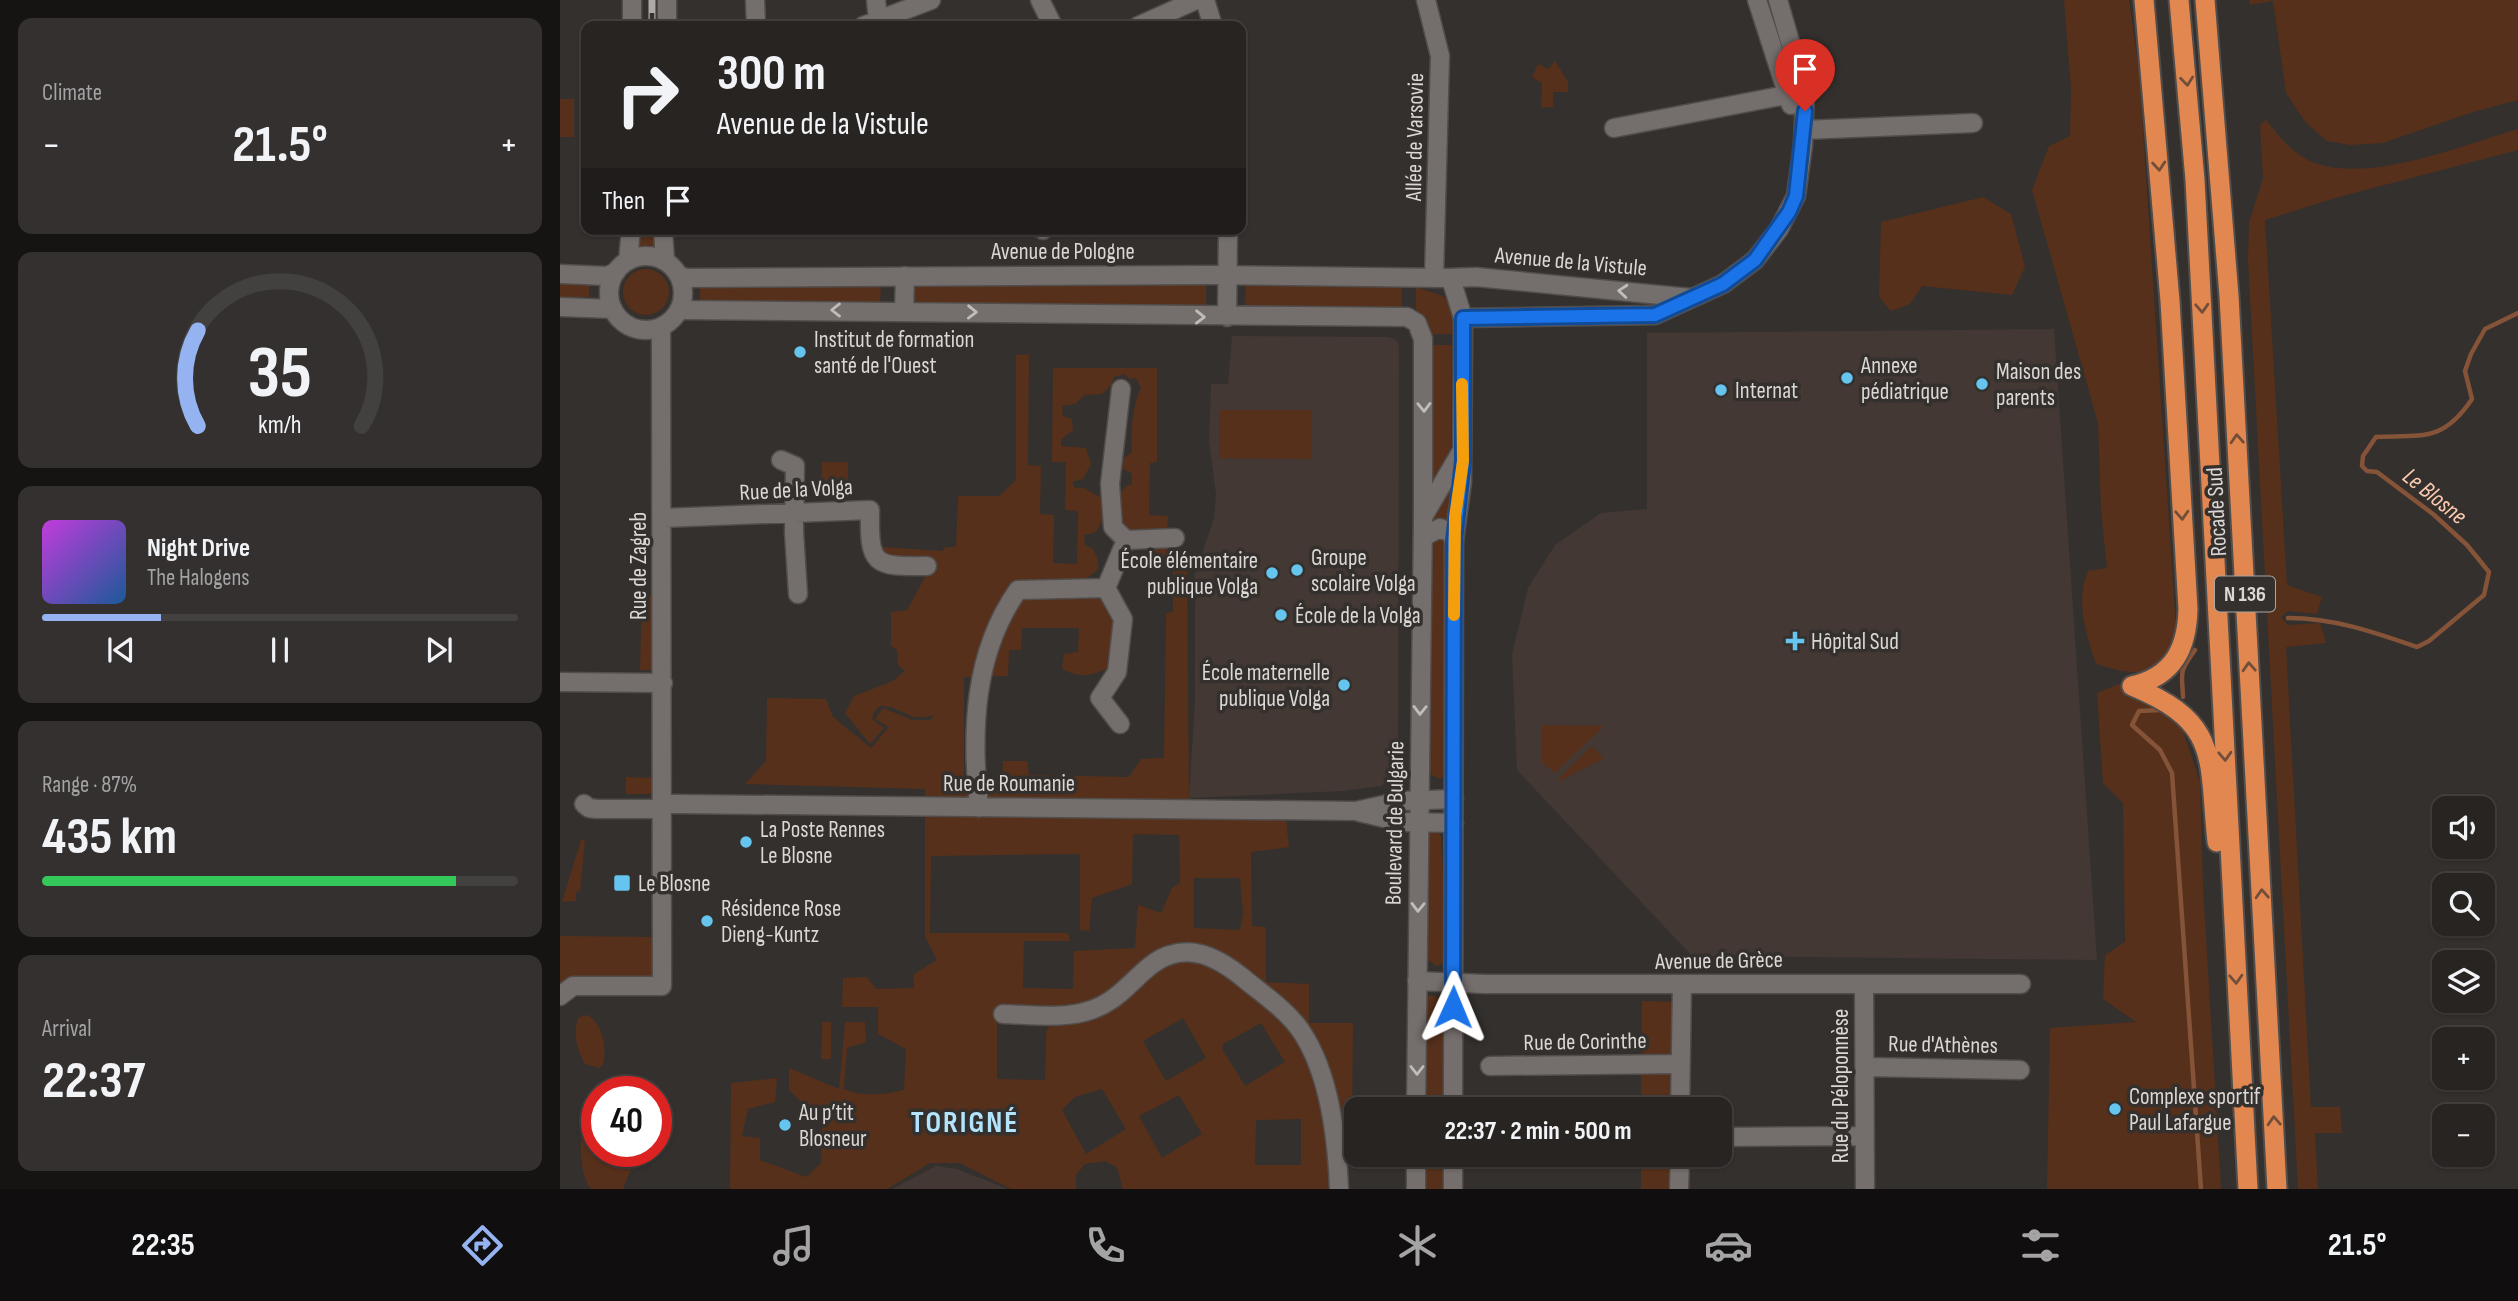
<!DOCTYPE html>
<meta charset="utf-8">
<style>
:root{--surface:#272422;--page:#33302f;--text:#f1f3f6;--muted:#a4a4a5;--line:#434140;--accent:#95b2f1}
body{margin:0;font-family:"Sofia Sans Condensed",sans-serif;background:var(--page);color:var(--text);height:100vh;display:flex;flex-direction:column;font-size:26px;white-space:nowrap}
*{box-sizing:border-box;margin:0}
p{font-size:23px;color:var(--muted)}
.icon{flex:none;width:38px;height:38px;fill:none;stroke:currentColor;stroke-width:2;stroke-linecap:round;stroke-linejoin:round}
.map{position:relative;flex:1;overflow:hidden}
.drawer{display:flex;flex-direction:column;gap:18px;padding:18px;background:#151413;width:560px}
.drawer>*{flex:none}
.top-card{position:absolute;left:21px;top:21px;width:665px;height:214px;border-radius:14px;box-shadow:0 2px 5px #0004,0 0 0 2px var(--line);background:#272422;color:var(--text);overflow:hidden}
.tools{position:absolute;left:1872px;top:796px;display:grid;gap:14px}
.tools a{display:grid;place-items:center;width:63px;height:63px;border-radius:14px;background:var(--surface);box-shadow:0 2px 5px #0004,0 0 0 2px var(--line);font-size:35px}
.speed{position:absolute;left:21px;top:1076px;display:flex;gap:14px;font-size:35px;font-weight:700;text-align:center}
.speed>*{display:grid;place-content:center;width:91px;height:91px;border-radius:50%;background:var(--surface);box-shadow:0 2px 5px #0004,0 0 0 2px var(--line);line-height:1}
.speed .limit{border:10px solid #d22;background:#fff;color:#111}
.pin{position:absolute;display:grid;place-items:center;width:60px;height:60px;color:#fff;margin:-72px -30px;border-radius:50% 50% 50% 0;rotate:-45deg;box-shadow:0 0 7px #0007}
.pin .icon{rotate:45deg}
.me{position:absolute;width:77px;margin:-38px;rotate:1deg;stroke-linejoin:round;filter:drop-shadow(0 0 5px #0008)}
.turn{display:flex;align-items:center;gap:24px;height:147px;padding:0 21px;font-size:32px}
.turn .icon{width:91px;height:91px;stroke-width:2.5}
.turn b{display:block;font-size:49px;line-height:60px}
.then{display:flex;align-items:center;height:66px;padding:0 21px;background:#0003;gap:14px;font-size:26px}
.big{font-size:52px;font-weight:700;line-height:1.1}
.drawer .widget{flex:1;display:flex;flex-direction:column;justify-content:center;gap:10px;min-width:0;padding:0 24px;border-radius:14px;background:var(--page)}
.drawer .dial{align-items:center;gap:0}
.dial svg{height:182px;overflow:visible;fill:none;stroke:var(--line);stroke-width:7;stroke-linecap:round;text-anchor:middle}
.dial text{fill:var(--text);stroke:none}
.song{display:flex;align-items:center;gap:21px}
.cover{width:84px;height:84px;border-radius:10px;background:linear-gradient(135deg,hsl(290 70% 55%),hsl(210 70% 35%))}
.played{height:7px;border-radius:4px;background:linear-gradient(90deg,var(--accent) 25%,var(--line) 25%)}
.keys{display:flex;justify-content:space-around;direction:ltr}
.heat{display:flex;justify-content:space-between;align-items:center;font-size:38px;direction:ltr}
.charge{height:10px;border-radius:5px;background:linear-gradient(90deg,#34c759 87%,var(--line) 0)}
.trip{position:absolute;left:784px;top:1097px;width:388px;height:70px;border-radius:14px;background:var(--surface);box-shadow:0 2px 5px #0004,0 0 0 2px var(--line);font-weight:700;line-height:70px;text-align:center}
.menu{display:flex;height:112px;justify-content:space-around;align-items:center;background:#100e0e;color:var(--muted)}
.menu .icon{width:49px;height:49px}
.menu .current{color:var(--accent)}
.menu b{font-size:32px;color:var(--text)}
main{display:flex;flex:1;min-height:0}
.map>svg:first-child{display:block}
</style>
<main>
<section class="drawer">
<div class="widget"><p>Climate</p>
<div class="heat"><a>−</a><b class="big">21.5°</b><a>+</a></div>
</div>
<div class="widget dial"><svg viewBox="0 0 100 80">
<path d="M14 69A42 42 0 1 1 86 69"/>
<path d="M14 69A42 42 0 0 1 14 27" stroke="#95b2f1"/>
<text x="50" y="56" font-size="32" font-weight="700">35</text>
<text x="50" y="72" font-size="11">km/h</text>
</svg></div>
<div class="widget">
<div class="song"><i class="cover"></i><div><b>Night Drive</b><p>The Halogens</p></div></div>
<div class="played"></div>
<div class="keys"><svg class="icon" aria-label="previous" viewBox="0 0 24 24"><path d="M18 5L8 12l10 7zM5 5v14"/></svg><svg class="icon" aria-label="pause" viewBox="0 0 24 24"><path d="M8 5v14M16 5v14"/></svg><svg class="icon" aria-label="next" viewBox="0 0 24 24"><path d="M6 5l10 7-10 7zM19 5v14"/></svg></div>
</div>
<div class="widget"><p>Range · 87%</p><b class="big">435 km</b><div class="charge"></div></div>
<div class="widget"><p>Arrival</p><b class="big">22:37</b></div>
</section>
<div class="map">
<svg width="1958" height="1189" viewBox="0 0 1958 1189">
<rect width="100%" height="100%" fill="#34302d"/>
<path fill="#433833" d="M1494 329 1537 960 1132 956 957 770 952 654 968 588 995 545 1041 513 1087 509V333Z
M672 336 829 337 836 340 839 346 838 763 834 777 821 786 783 791 629 798 635 701V573L654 519 656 494 649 441 651 384H668Z
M376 1166 397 1169 448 1189H332Z"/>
<path fill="#56301b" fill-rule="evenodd" d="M1504 0H1569L1579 71 1616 629C1612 638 1609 653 1602 661 1586 680 1556 670 1536 664 1526 633 1515 602 1528 571L1547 568 1541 510 1538 423 1472 190 1489 146 1510 136 1511 89Z
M1689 0H1958V100L1913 112 1823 143 1790 145 1767 141 1746 123 1726 93 1713 1 1690 5Z
M995 61 1008 82V92H993V107L981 108 982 83 972 77 978 64 988 69Z
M0 99H14V137H0Z
M1706 120C1718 135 1730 151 1748 160 1802 187 1903 145 1958 129V150L1775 198 1705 220 1727 585 1762 597 1757 614 1728 611 1721 617 1728 625 1760 623 1766 643 1726 647 1751 1107H1780L1782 1133H1755L1758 1189H1738L1688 260 1689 223 1703 178 1700 125Z
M1423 197 1451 214 1465 267 1452 295 1362 286 1350 304 1331 311 1319 297 1321 222Z
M75 236H98V251H75Z
M63 292a23 23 0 1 1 46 0a23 23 0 1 1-46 0Z
M0 281H29V297H0Z
M646 281V311L350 305V282L640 284Z
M707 281 711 285 842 286V310L689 308 685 304 686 282Z
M321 282 320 305 140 303V283Z
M856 287 885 297 892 310 894 334H871L867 318 856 310Z
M869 345H892L891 463 868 493Z
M469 354 468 465 481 466 480 514 494 515 493 563 517 564 518 511 505 510 506 462H492L493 368H597V462L590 463 589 515 608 516 607 531 573 533 560 519C560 504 555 489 572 484V474L562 468 563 459 572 452C570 434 573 403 581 387L576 378 569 379 565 374 554 377 551 385 542 394 525 395 515 404 502 406 503 416 512 419 513 430 501 440V446L526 448 531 464 523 479 512 482 515 488H524L540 497C546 511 544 519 536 532L524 535 525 545 533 549 538 559V569L521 584 553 606 558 628 548 668C532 676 517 679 502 668L504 654 518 652 519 628H462L461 650H449L448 676 404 677V793H442L443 761H467L469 775 569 777 581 759 604 758 606 614 613 611V558H589L590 543 614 542 627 561 629 815 726 819 729 847 691 852 692 926 706 927V982L749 984V1023H793L792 1126 796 1127V1153H783L772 1189H563L557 1167 545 1161 525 1164 516 1175V1189H451L400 1163H370L327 1189H170L171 1083 217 1078 215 1102 188 1109 182 1136 200 1138V1160L246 1177 261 1163 262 1122 229 1090V1068L279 1089 285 1022H305L306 1042 287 1048 284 1089C304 1097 323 1095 344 1090L346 1049 318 1034V1007H282L283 978 307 977 316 989 354 988V974L377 960 365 936V789L185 784 206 761 207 698 266 699 273 717 311 748 329 727 315 719 323 708 352 720H370L374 715C348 724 343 705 320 706L314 712 312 719 324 728 310 744 285 713 294 696 333 681 345 671 338 665 337 650 331 646V612L347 610 368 572 325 561 321 547 382 551 386 547H396L398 496H439L456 480V355ZM573 834 619 835 620 883 612 888 601 913 578 905 575 948 514 951 513 989 463 988 464 941H510L508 933H370L371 856 520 854V930L529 931 532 898 572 884ZM634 878H680L683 913 680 930 634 928ZM437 1008H485L491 1023 486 1032 485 1080 437 1079ZM623 1018 646 1058 606 1081 583 1041ZM701 1023 725 1062 685 1086 662 1049 663 1044ZM542 1089 566 1129 526 1154 502 1110 515 1097ZM619 1095 642 1134 602 1158 579 1116ZM741 1119V1165H695L696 1120Z
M659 410H752V459L659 458Z
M262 462H288V487H261Z
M894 483 889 527 868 524Z
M871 536 889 539 886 775 880 779 868 773Z
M82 595H95L94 670H80Z
M1559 684 1575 691 1621 725 1640 782 1643 886 1661 1189H1487L1490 1028 1576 1022 1543 999 1545 955 1565 942 1563 803 1543 783 1537 693Z
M982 725 1044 726 995 773 982 763Z
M1032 746 1044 758 1000 781 998 779Z
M66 777 94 778V791L90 794H66Z
M870 830H877L881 837 887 934 885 962 877 966 866 959 867 833Z
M91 838H97V925L91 924Z
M25 839 20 891 16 892V901L2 902 21 840Z
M0 936 94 937 96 974 89 984H0Z
M871 995 885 1000 887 1109 862 1110 866 997Z
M1082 1001 1115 1002 1113 1109 1081 1110Z
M28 1015C43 1026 47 1046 43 1064L39 1068 25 1064C17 1049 12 1034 19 1017Z
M262 1022H271V1059H261Z
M37 1107V1152H73L74 1161 63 1189H31C17 1172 16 1118 37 1107Z
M863 1155H887V1189H863Z
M1081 1155H1112V1189H1081Z"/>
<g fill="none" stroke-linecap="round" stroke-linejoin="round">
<path stroke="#855338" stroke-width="4.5" d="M1728 618C1774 618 1814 632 1857 647L1869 641 1924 595 1929 572 1907 545 1873 514 1817 472 1807 471 1802 466 1803 456 1816 437C1863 435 1883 442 1912 399L1905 371 1911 354 1925 329 1958 313
M1623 697C1622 671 1618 674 1635 650
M1601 710 1579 711 1572 725 1600 750 1612 773 1641 1189"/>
<g stroke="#514d4b" stroke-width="21">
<path id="minor" d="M195 0 196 26
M316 0 318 21
M480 0 493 26
M645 0 653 26
M866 0 880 56 874 278
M1197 0 1231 105
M303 26 371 0
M578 26 636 0
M1054 128 1226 95
M1244 130 1413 123
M483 229V230
M0 274 47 276 56 272
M887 278 916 277 1131 298
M119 310 847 317 857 323 863 339V517
M344 311 345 276
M667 317 668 229
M903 318 1095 315 1163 284 1195 260 1219 229 1236 196 1243 145 1245 93 1218 0
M561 389 550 484 553 527 566 540
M221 460 235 466 234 532 238 594
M103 518 310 510C309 565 313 567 367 566
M863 537 880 528 891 533 894 541
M566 540 615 538
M546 588 563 619 557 672 540 698 560 724
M546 588 566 540
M0 682 103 683
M24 804 29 808 37 809H96L102 804H119L796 811 841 801 894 799
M419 808C411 733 413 654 458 590L546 588
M799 812 841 822 894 823
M857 981 924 984H1461
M1304 984 1305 1189
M0 996 13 986H102L101 327
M443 1014C479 1015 520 1022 551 1000 570 988 588 961 610 955 637 946 662 961 682 977 701 993 727 1010 741 1031 770 1074 777 1138 779 1189
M930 1066 1120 1064
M1306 1067 1460 1070
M1120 1110 1122 984
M1160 1137 1305 1136
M1119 1189 1120 1155"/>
</g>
<g stroke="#514d4b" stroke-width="21">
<path id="tertiary" d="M72 26V0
M107 26V0
M103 229 105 261
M49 293a37 37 0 1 1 74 0a37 37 0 1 1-74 0Z
M68 261 71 229
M119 276 127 278 650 275 887 278 892 282 903 318V339L902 482 894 541 893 1110
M0 307 53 309
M856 1110 863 517 901 452
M893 1155V1189
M856 1189V1155"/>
</g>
<g stroke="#514d4b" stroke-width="23">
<path id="trunk" d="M1619 0 1635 180 1688 1189
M1645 0 1669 296 1717 1189
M1572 686C1614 676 1627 648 1628 609L1610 301 1584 0
M1572 686C1661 723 1648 757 1657 842"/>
</g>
<use href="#minor" stroke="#746e6c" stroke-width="18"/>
<use href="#tertiary" stroke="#746e6c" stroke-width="18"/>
<use href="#trunk" stroke="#e38750" stroke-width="19"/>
<g stroke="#adaaa7" stroke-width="7">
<path id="rail" d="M92 26V0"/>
</g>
<use href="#rail" stroke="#34302d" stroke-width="4.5" stroke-dasharray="13" stroke-linecap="butt"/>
</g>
<defs><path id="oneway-chevron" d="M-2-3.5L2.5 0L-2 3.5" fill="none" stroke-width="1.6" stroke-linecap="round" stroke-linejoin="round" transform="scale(1.75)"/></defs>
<g stroke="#714e39">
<use href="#oneway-chevron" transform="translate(1627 81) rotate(84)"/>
<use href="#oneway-chevron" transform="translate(1599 166) rotate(85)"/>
<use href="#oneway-chevron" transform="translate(1642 308) rotate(87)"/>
<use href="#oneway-chevron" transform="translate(1677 439) rotate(-93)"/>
<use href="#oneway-chevron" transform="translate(1622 515) rotate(87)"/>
<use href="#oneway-chevron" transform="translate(1689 667) rotate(-93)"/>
<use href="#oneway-chevron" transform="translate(1665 756) rotate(87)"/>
<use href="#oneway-chevron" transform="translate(1702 894) rotate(-93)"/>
<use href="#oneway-chevron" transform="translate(1676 979) rotate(87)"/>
<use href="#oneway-chevron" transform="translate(1714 1121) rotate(-93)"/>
</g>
<g stroke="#c0bdbb">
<use href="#oneway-chevron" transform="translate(1063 291) rotate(-175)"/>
<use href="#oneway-chevron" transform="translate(276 310) rotate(-180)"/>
<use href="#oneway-chevron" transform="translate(412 312) rotate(1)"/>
<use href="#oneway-chevron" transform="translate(640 317) rotate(1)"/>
<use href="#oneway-chevron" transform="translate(864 407) rotate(89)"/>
<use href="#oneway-chevron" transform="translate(860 710) rotate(91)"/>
<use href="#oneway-chevron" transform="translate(858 907) rotate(91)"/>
<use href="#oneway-chevron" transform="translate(857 1070) rotate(90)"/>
</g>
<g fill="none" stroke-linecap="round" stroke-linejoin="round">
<g stroke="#114b97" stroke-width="18">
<path id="route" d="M893 1007 894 541 903 461V318L1095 315 1163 284 1195 260 1229 212 1236 196 1245 111"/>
</g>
<use href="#route" stroke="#1a73e8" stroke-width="12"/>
<path stroke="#f59e0b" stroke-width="12" d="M894 615 895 517 903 461 902 384"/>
</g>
<g fill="#65c5ee" stroke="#34302d" stroke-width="2.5">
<circle cx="240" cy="352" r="7"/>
<circle cx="1287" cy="378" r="7"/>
<circle cx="1422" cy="384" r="7"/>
<circle cx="1161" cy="390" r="7"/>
<circle cx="737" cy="570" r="7"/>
<circle cx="712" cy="573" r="7"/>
<circle cx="721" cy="615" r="7"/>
<path d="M1231.5 630.5h7v7h7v7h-7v7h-7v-7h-7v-7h7z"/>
<circle cx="784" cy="685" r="7"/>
<circle cx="186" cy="842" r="7"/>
<rect x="53" y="874" width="18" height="18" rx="3.5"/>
<circle cx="147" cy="921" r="7"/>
<circle cx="1555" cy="1109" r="7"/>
<circle cx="225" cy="1125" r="7"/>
</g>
<g text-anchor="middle" stroke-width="7" stroke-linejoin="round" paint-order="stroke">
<rect fill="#34302d" stroke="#a8a5a3" stroke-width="2" x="1655" y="576.5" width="60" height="35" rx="5"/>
<g font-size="21" font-weight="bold" fill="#dad7d5">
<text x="1685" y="601">N 136</text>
</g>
<g font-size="23" fill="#dad7d5" stroke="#34302d">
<text transform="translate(854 137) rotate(-89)" y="8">Allée de Varsovie</text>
<text x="503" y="259">Avenue de Pologne</text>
<text transform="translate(1011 261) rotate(5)" y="8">Avenue de la Vistule</text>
<text transform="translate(236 489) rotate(-3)" y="8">Rue de la Volga</text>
<text transform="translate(1656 512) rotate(-93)" y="8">Rocade Sud</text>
<text transform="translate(78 566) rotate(-90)" y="8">Rue de Zagreb</text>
<text x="449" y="791">Rue de Roumanie</text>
<text transform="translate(834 823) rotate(-89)" y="8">Boulevard de Bulgarie</text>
<text transform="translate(1159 960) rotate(-1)" y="8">Avenue de Grèce</text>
<text transform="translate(1025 1041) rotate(-1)" y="8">Rue de Corinthe</text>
<text transform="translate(1383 1044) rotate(1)" y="8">Rue d'Athènes</text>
<text transform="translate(1280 1086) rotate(-90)" y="8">Rue du Péloponnèse</text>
</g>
<g font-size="23" fill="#dad7d5" stroke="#34302d" text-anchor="start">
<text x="254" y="347">Institut de formation<tspan x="254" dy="26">santé de l'Ouest</tspan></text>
<text x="1301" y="373">Annexe<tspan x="1301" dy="26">pédiatrique</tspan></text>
<text x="1436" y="379">Maison des<tspan x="1436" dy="26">parents</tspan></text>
<text x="1175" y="398">Internat</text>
<text x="751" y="565">Groupe<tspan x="751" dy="26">scolaire Volga</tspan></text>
<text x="698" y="568" text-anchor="end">École élémentaire<tspan x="698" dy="26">publique Volga</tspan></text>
<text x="735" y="623">École de la Volga</text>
<text x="1251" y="649">Hôpital Sud</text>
<text x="770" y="680" text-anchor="end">École maternelle<tspan x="770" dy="26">publique Volga</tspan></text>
<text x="200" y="837">La Poste Rennes<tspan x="200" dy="26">Le Blosne</tspan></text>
<text x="78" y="891">Le Blosne</text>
<text x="161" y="916">Résidence Rose<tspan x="161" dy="26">Dieng-Kuntz</tspan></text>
<text x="1569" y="1104">Complexe sportif<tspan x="1569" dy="26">Paul Lafargue</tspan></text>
<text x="239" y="1120">Au p’tit<tspan x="239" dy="26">Blosneur</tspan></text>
</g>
<g font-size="24" font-style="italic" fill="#facab1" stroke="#34302d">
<text transform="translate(1875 496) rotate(39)" y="8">Le Blosne</text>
</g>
<g font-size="30" font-weight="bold" letter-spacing="2" fill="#b3e4fc" stroke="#34302d">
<text x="405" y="1132">TORIGNÉ</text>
</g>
</g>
</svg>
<div class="tools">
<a><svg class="icon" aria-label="sound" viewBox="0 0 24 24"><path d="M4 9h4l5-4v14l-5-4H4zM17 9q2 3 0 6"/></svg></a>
<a><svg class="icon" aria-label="search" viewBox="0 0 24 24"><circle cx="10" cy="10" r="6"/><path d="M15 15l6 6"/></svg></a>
<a><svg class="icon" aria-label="layers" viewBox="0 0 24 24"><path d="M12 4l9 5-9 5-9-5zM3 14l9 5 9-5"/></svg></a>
<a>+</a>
<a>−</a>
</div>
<div class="speed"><div class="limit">40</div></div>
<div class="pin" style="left:1245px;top:111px;background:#d93025"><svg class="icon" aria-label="arrive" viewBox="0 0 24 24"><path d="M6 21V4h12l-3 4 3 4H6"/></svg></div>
<svg class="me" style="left:893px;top:1007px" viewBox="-20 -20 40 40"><path d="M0-17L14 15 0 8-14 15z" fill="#1a73e8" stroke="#fff" stroke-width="4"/></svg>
<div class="trip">22:37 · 2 min · 500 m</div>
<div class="top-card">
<div class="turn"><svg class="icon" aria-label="right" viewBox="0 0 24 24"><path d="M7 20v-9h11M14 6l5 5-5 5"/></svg><div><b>300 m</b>Avenue de la Vistule</div></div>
<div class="then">Then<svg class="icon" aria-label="arrive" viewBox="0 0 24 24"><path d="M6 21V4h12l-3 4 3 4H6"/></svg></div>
</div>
</div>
</main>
<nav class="menu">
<b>22:35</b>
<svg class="icon current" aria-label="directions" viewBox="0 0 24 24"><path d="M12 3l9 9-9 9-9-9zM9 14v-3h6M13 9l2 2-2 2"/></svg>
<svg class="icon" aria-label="music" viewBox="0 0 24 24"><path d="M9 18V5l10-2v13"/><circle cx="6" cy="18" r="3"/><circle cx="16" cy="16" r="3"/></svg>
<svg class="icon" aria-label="phone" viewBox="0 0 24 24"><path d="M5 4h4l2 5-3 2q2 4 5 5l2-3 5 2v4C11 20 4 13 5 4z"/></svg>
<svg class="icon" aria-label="climate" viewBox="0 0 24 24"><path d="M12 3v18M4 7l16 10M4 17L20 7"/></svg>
<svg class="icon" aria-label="car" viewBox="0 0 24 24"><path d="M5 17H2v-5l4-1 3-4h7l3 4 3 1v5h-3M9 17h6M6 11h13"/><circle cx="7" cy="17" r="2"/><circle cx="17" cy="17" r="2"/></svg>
<svg class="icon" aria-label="filters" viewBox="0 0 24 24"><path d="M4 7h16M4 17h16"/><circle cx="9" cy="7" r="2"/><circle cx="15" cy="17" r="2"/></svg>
<b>21.5°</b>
</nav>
